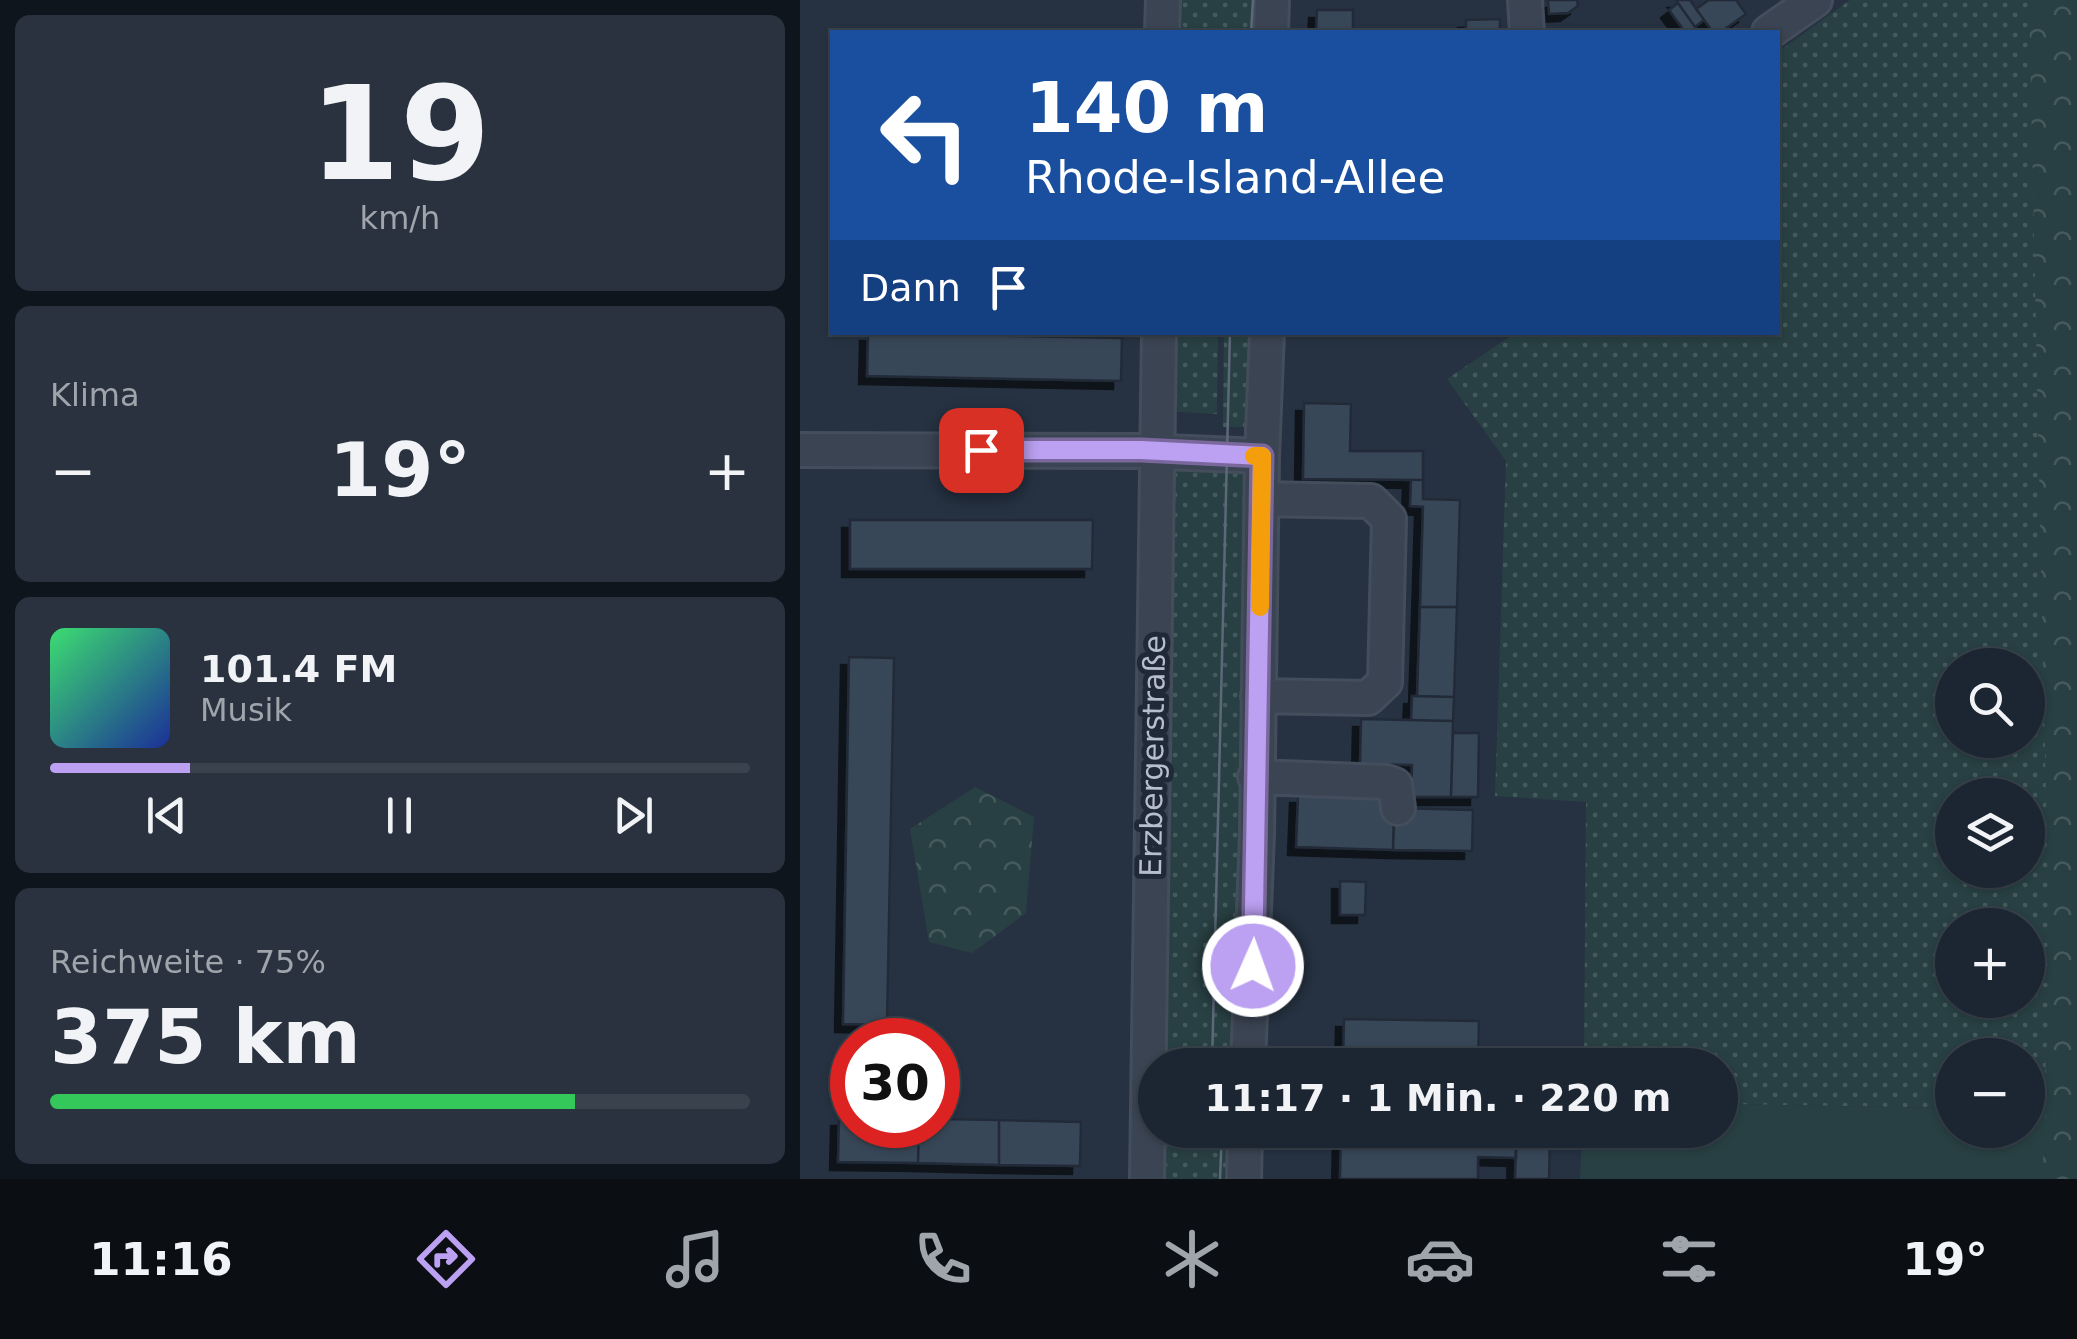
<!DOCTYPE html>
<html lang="de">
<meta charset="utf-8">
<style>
:root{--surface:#1c2632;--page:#29323e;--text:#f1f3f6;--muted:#a0a5ac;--line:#3a434d;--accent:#bca0f2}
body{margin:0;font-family:"DejaVu Sans",sans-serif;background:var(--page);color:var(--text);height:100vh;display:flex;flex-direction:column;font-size:38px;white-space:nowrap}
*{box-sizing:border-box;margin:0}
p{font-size:32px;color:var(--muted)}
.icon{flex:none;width:55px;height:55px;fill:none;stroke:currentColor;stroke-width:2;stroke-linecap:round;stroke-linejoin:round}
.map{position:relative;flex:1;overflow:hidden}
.side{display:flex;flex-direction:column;gap:15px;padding:15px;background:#0f151c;width:800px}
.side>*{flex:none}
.hud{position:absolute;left:30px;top:30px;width:950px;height:305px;border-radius:0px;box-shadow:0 2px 8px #0004,0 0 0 2px var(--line);background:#1a4fa0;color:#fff;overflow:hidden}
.controls{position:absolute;left:1135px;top:648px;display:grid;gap:20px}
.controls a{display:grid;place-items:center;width:110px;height:110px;border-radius:50%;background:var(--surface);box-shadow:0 2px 8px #0004,0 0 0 2px var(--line);font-size:50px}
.speed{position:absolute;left:30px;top:1018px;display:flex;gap:20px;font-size:50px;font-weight:700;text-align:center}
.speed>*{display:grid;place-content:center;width:130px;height:130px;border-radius:50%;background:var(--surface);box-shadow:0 2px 8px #0004,0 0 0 2px var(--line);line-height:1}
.speed .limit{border:15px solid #d22;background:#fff;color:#111}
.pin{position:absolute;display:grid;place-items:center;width:85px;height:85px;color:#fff;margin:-42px;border-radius:20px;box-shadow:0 5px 15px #0006}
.me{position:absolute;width:110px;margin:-55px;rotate:2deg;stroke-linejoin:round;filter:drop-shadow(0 0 8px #0008)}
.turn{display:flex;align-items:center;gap:35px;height:210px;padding:0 30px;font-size:45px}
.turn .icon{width:130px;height:130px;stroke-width:2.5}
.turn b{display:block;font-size:70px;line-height:85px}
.then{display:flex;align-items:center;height:95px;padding:0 30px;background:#0003;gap:20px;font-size:38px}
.big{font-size:75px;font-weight:800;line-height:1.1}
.side .card{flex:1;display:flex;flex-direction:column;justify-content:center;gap:15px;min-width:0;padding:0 35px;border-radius:15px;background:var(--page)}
.side .dial{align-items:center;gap:0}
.dial b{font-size:130px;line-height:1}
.song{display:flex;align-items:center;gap:30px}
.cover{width:120px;height:120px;border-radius:15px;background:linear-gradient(135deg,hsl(140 70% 55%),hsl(230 70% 35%))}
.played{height:10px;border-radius:5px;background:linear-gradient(90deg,var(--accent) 20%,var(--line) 20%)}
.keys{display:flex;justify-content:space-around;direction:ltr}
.heat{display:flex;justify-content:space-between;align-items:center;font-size:55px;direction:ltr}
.charge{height:15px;border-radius:8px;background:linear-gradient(90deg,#34c759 75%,var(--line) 0)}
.trip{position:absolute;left:338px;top:1048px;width:600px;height:100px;border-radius:50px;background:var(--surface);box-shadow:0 2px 8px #0004,0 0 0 2px var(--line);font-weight:800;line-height:100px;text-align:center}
.tabs{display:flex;height:160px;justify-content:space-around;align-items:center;background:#0b0f14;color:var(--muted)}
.tabs .icon{width:70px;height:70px}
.tabs .active{color:var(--accent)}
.tabs b{font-size:45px;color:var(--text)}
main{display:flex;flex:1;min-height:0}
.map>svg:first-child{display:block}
</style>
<main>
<section class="side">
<div class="card dial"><b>19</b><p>km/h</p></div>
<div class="card"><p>Klima</p>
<div class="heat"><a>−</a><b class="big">19°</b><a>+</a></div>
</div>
<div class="card">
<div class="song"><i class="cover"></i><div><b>101.4 FM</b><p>Musik</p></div></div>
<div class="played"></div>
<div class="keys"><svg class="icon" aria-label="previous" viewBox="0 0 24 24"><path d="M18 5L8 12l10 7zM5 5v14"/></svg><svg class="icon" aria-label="pause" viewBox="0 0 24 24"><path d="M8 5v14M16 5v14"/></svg><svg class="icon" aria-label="next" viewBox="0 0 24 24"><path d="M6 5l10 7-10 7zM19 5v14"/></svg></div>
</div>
<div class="card"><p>Reichweite · 75%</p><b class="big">375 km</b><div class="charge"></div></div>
</section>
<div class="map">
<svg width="1277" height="1179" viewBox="0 0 1277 1179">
<defs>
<pattern id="grass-dots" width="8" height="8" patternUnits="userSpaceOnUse" patternTransform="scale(2.5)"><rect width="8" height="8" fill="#284043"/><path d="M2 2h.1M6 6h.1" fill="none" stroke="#455a5d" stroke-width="1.8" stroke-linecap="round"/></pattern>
<pattern id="forest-crowns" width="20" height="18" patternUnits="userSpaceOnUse" patternTransform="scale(2.5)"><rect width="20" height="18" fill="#284043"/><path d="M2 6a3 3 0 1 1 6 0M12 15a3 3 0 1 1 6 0" fill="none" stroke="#455a5d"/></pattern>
<filter id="shadow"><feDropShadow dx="-8" dy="8" stdDeviation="0" flood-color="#0009"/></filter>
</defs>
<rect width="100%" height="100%" fill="#263242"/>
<path fill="url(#grass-dots)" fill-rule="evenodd" d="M373 0H462L461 32H373Z
M1050 0H1277V1179L1245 1109H1228V1055H1152V1108L920 1104V1065H784L786 802 695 796 706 461 647 379 715 333 978 332V52ZM1152 665H1228V740H1152ZM1152 795H1228V870H1152ZM1152 925H1228V1000H1152Z
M368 333H418L417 414 364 411Z
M424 333H451L449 427H423Z
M384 468 441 472 448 482 437 1065H355V1130H436V1179H353L364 483 372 471Z"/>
<path fill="url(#forest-crowns)" d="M1229 0H1277V1179H1239L1250 987Z
M175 787 234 817 226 913 172 953 129 942 110 829Z"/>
<path fill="#284043" d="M920 1104 1152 1108V1130H1228V1109H1246L1242 1179H780L782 1130H920Z"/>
<path fill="#384658" stroke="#212b39" stroke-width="2.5" filter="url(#shadow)" d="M748 0H777L778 6 768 13 749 14Z
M876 0H890L904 20 895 27Z
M909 0H936L946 14 921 32H913L896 9Z
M878 3 895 27 899 32H885L869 10Z
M517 10H553V32H516Z
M700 19V32H666V20Z
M68 333 322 338 321 381 67 376Z
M504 403 551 404 550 451H623V480L503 479Z
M611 480H623V499L660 500 657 607H620L623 507 610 506Z
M50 520H293L292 569H50Z
M620 607H657L654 697 617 696Z
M49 657 94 658 87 1025 43 1024Z
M612 696 654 697 653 721 611 720Z
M561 719 653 721 651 797H611L612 765 560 764Z
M653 733H679L678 797H651Z
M498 795 595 797 593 850 496 847Z
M594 808 673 810 672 851 593 850Z
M540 881 566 882 565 915H540Z
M544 1019 679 1021 678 1065H543Z
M39 1118H52V1125H119L118 1163 38 1162Z
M138 1119 199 1120V1165L118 1163 119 1125H138Z
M199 1120 281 1122 280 1166 199 1165Z
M541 1130H740V1133H716V1158L678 1157V1179H540Z
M716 1139H750L749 1179H715Z"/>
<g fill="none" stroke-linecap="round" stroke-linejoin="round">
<g stroke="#444d5b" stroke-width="38">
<path id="minor" d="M725 0 727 32
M362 32 363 0
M471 32 472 0
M969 32 1015 0
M0 450 341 451 462 456
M458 696 568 698 585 682 589 519 571 501 461 499
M455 777 586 782 595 785 598 808
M448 1065 457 833 462 456 467 332
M347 1179 359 332
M444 1179 445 1130"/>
</g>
<use href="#minor" stroke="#3b4452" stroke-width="32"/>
<path stroke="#5d6879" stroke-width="2.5" d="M451 32 453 0
M412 1065 430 332
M420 1179 422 1130"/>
</g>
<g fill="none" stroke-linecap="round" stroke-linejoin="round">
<g stroke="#7a689d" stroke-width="25">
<path id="route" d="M181 450H341L462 456 453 966"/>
</g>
<use href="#route" stroke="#bca0f2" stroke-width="18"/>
<path stroke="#f59e0b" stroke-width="18" d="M454 456H462L460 607"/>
</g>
<g text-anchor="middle" stroke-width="10" stroke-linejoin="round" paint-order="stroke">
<g font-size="30" fill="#b8bfcc" stroke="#1f2937">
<text transform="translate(353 756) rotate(-89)" y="10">Erzbergerstraße</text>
</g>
</g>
</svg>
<div class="controls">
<a><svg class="icon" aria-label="search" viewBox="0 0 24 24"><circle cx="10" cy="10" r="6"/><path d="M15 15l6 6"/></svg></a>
<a><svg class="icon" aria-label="layers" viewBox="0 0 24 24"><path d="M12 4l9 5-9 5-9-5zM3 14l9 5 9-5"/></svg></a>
<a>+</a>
<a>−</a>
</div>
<div class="speed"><div class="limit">30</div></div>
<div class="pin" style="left:181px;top:450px;background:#d93025"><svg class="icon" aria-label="arrive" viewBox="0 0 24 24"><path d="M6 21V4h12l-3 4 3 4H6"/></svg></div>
<svg class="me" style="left:453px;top:966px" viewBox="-20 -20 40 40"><circle r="17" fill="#bca0f2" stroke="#fff" stroke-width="3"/><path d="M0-11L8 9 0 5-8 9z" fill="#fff"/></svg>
<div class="trip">11:17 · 1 Min. · 220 m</div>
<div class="hud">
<div class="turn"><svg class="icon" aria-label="left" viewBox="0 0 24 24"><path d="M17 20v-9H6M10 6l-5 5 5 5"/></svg><div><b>140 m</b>Rhode-Island-Allee</div></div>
<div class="then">Dann<svg class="icon" aria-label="arrive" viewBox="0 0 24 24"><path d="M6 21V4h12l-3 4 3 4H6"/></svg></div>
</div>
</div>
</main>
<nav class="tabs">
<b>11:16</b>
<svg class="icon active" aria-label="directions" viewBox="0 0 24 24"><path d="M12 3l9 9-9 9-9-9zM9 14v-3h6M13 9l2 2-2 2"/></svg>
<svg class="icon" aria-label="music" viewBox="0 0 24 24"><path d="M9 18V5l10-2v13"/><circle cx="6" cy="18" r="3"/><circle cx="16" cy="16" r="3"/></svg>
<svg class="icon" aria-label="phone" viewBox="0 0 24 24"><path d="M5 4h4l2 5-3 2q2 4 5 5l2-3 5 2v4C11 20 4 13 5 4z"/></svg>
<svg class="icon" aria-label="climate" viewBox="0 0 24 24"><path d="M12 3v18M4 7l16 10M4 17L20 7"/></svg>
<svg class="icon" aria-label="car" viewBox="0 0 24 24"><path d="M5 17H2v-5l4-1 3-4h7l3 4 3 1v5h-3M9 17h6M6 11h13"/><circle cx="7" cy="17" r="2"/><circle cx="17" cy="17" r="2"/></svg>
<svg class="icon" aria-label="filters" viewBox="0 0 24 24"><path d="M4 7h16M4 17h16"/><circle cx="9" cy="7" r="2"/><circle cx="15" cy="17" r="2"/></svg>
<b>19°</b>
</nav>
